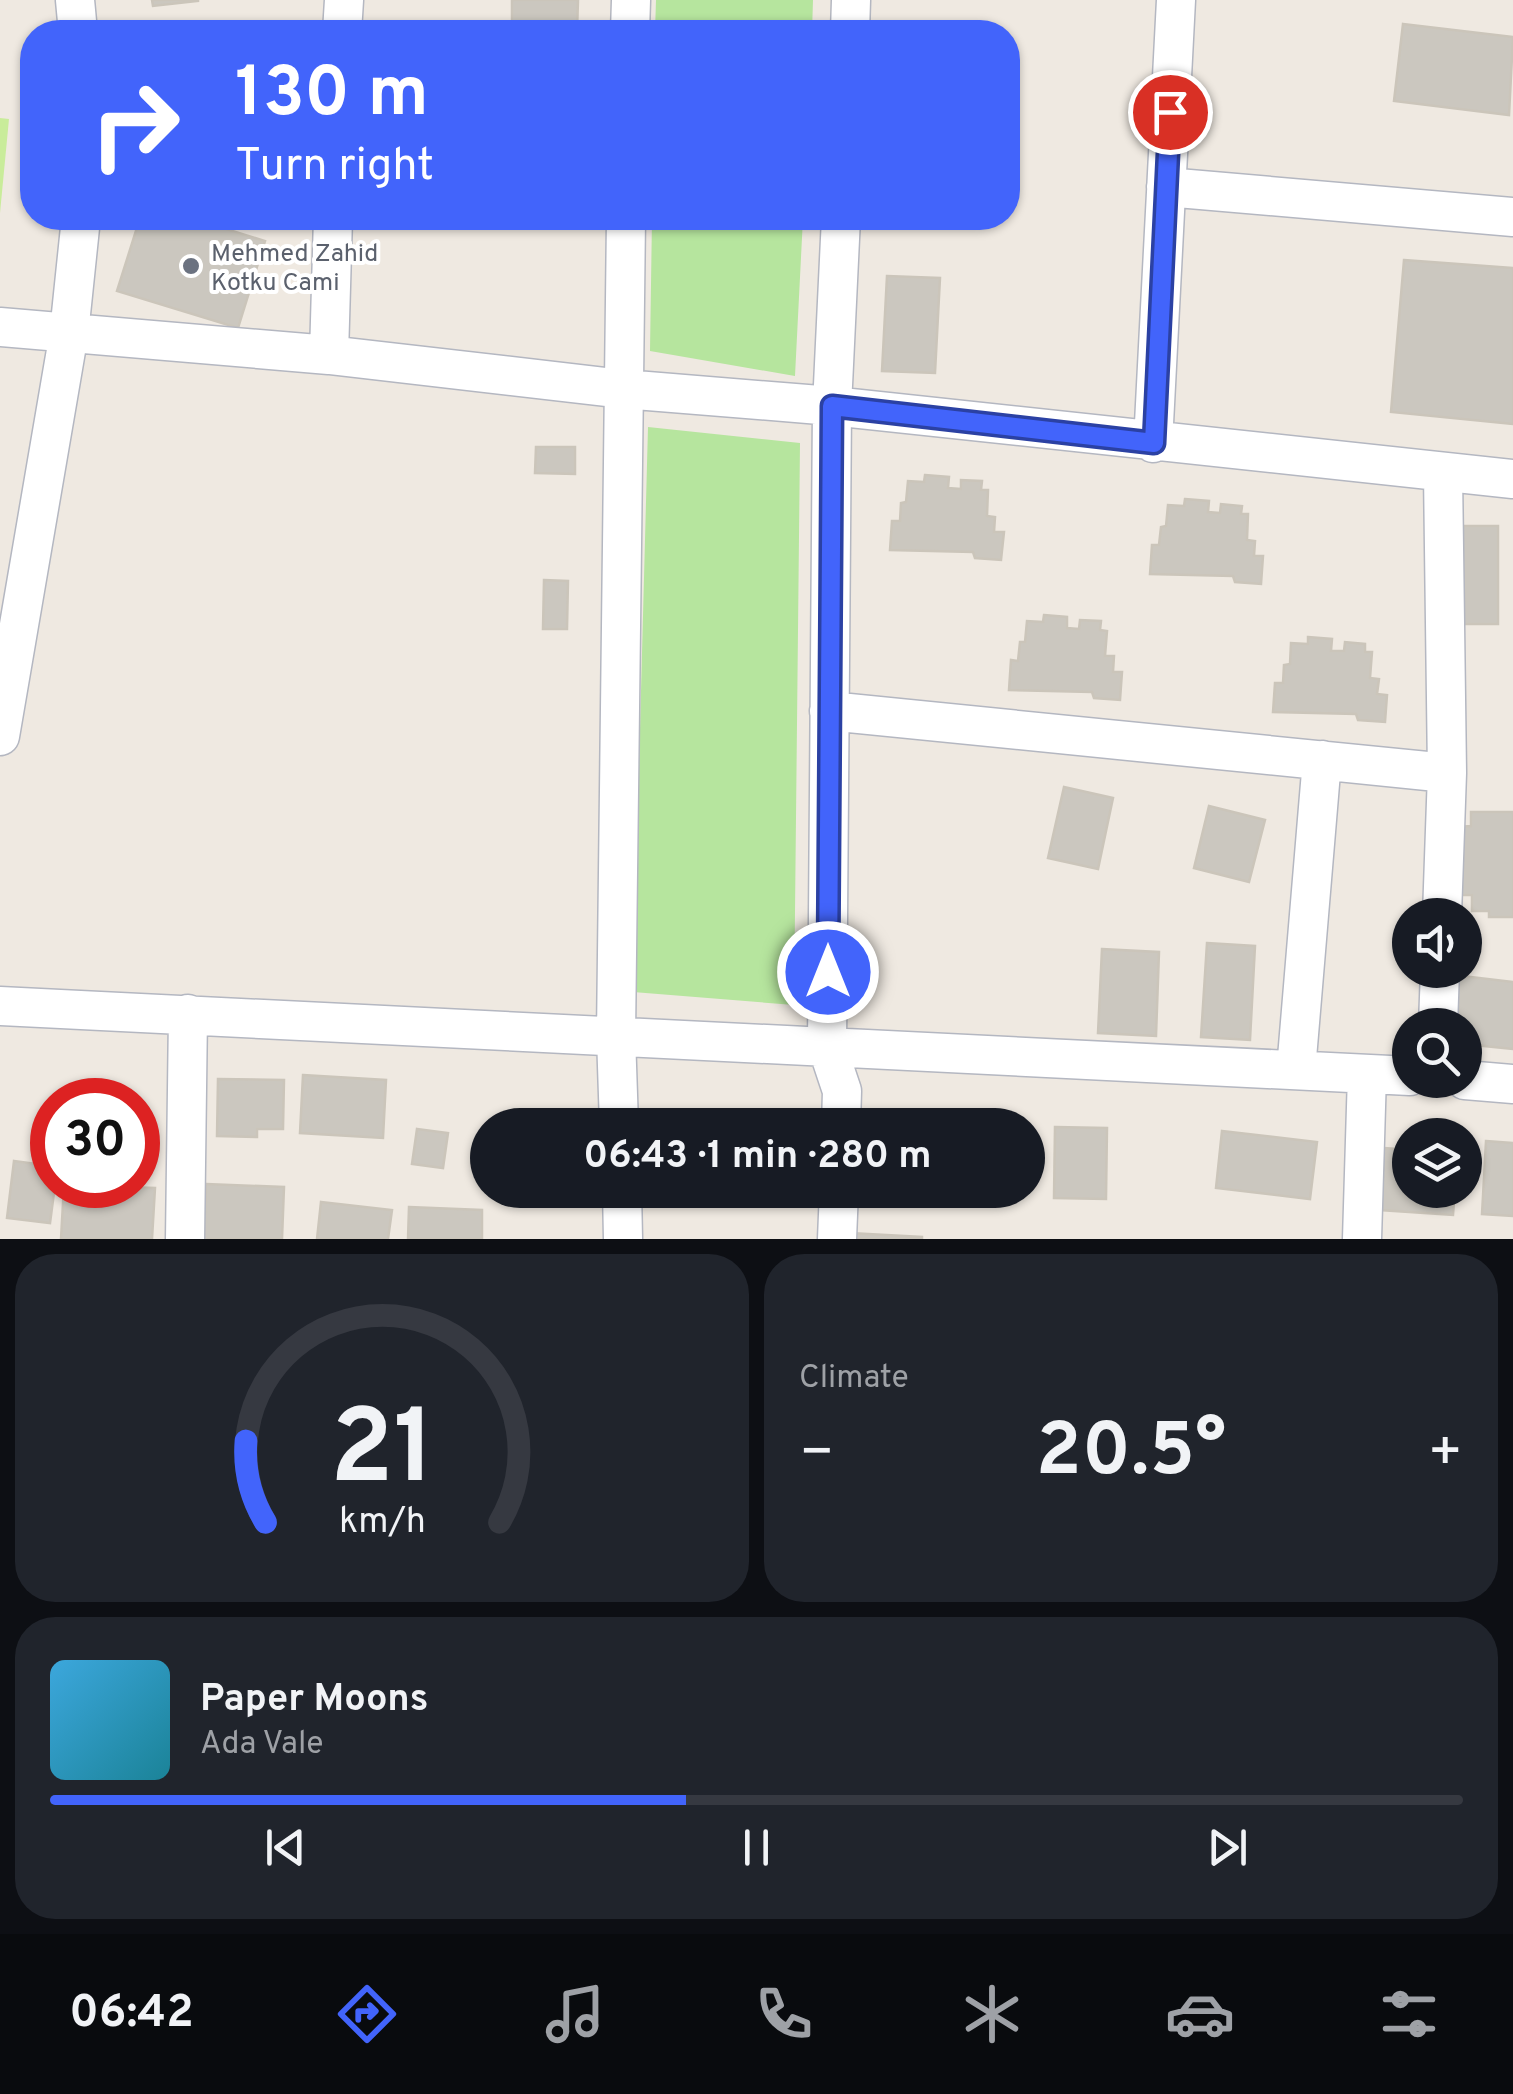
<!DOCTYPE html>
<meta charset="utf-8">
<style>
:root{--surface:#171b24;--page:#20242c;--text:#f1f3f6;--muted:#9ea1a6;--line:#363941;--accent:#4264fb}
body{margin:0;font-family:Overpass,sans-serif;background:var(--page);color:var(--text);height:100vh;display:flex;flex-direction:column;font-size:38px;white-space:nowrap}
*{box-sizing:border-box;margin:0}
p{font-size:32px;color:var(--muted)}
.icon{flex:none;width:55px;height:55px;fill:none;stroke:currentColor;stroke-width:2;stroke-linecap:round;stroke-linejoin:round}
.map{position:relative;height:1239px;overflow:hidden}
.side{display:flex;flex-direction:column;gap:15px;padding:15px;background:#0d0f14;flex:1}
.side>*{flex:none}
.banner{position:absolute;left:20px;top:20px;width:1000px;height:210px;border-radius:40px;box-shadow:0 2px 8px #0004;background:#4264fb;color:#fff;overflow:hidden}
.controls{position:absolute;left:1392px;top:898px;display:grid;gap:20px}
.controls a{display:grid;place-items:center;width:90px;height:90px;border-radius:50%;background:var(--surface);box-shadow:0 2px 8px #0004;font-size:50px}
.speed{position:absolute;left:30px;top:1078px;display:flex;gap:20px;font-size:50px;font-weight:700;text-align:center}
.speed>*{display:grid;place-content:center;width:130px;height:130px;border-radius:50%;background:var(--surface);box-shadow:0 2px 8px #0004;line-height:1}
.speed .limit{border:15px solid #d22;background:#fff;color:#111}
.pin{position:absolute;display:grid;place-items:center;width:85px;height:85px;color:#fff;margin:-42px;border:5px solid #fff;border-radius:50%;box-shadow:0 2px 10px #0007}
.me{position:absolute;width:110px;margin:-55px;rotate:0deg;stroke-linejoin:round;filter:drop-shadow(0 0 8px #0008)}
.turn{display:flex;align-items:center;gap:35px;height:210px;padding:0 50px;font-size:45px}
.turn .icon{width:130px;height:130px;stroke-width:2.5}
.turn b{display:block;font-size:70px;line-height:85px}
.big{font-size:75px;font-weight:700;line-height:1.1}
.side .tile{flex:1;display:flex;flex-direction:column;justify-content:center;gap:15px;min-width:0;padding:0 35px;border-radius:40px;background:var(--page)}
.side .dial{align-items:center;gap:0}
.dial svg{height:260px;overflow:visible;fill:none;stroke:var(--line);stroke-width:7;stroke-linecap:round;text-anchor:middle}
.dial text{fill:var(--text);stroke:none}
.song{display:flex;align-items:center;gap:30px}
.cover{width:120px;height:120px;border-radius:15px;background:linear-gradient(135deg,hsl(200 70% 55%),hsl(190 70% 35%))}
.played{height:10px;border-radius:5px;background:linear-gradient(90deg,var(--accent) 45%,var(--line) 45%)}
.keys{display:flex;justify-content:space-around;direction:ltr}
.heat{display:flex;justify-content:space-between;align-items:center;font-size:55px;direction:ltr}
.side .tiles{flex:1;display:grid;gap:15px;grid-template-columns:1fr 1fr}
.tile:last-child{grid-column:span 2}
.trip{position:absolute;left:470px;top:1108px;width:575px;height:100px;border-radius:50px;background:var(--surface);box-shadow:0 2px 8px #0004;font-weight:700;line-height:100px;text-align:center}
.menu{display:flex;height:160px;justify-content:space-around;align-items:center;background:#090b0e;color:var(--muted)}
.menu .icon{width:70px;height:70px}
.menu .on{color:var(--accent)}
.menu b{font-size:45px;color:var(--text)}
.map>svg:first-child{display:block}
</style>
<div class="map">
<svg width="1513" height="1239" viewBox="0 0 1513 1239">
<rect width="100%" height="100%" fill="#efe9e1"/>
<path fill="#b6e59e" d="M656 0H813L812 32H655Z
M652 218H803L795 376 650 351Z
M648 427 800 443 794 1005 633 992Z"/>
<path fill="#c9ec9a" d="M0 118 9 119 0 213Z"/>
<path fill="#cbc7bf" stroke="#cbc5ba" stroke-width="2.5" d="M152 0H198V1L153 6Z
M512 0H578L577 32H512Z
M1403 24 1513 37 1509 115 1394 101Z
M140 218H191L265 241 238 328 117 291Z
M1404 260 1513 268V424L1391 412Z
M887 276 940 278 935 373 882 371Z
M536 447H575V474L535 473Z
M925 475 949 477 948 488 961 489V480L982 481 981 490H988L987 516 995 517 994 532H1004L1001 560 975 558 973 552 890 550 892 521H900L901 503 906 502 908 481 924 482Z
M1185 499 1209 501 1208 512 1220 513 1221 504 1242 506 1241 514H1248L1247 540 1255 541 1254 556H1263L1261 584 1235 582 1233 576 1150 574 1152 545H1159L1161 527 1166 526 1168 505 1184 506Z
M1456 526H1498V624H1456Z
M544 580 568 581 567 629H543Z
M1044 615 1067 617V628L1079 629 1080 620 1101 621 1100 630 1107 631 1105 656H1114L1113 672H1122L1120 700 1094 698 1092 692 1009 690 1011 660 1018 661 1020 642H1025L1027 621 1043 622Z
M1308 637 1332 639 1331 651H1344L1345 642 1365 644V652H1372L1370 678 1379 679 1377 694 1387 695 1385 722 1358 720 1356 714 1273 712 1275 683H1283L1284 665 1290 664 1291 643 1308 644Z
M1064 787 1113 798 1098 869 1048 858Z
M1209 806 1265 820 1249 882 1194 868Z
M1471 812H1513V917H1489V911H1472V895H1459L1458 827 1471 826Z
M1207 943 1255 946 1250 1040 1201 1037Z
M1102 949 1159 952 1156 1036 1098 1033Z
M1454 975 1513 982V1049L1465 1044V1025H1448Z
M303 1075 386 1080 383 1138 300 1133Z
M218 1079 284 1080 283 1129H257V1137L217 1136Z
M1055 1127 1107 1128 1106 1199 1054 1198Z
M417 1129 448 1133 443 1168 412 1164Z
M1222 1131 1317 1142 1310 1199 1216 1188Z
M1486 1141 1513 1143V1216L1482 1214Z
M1384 1148 1410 1150V1190H1455L1453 1215 1380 1210Z
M14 1161 52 1166 55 1185 50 1223 7 1218Z
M206 1184 284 1187 282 1239H204Z
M64 1185 155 1188 152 1239H61Z
M862 1190H927V1194Z
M321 1202 392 1210 388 1239H317Z
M409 1207 482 1210V1239H408Z
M850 1233 922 1237V1239H850Z"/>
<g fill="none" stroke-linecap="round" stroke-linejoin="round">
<g stroke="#b4b7c1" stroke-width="41">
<path id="minor" d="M75 0 78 32
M342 32 344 0
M630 32 631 0
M850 32 851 0
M1166 187 1513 217
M841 218 832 406 827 1046 842 1091 841 1125
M0 327 329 355 623 389 832 406 1513 479
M329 355 333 218
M1153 443 1176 0
M829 711 1447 773
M0 736 69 333 81 218
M1442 915 1447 773 1443 473
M0 1006 1410 1076
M1438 1025 1440 970
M1296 1070 1322 760
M1465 1080 1513 1084
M619 1125 616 1036 626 218
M622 1190 623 1239
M185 1239 188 1014
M837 1239 839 1190
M1362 1239 1367 1074"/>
</g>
<use href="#minor" stroke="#fff" stroke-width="38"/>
</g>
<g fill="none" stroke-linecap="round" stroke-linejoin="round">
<g stroke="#2b41a3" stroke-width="25">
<path id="route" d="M828 972 832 406 1154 443 1170 112"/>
</g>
<use href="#route" stroke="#4264fb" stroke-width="18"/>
</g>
<circle fill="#6b7280" stroke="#fff" stroke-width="4" cx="191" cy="266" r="10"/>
<g text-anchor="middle" stroke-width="8" stroke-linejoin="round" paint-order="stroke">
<g font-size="25" fill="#5b616d" stroke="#fff" text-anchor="start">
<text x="211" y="261">Mehmed Zahid<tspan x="211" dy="29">Kotku Cami</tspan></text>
</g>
</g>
</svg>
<div class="controls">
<a><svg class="icon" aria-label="sound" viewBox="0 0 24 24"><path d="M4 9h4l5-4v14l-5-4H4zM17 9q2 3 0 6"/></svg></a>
<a><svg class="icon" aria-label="search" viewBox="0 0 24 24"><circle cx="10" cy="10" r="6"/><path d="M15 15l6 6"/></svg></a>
<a><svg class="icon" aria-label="layers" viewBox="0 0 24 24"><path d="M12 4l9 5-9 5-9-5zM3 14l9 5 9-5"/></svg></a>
</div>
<div class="speed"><div class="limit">30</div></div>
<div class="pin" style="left:1170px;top:112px;background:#d93025"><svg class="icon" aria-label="arrive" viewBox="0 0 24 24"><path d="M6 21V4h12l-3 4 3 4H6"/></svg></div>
<svg class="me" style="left:828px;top:972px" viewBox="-20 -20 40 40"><circle r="17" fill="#4264fb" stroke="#fff" stroke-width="3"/><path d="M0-11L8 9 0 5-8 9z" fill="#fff"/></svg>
<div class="trip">06:43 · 1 min · 280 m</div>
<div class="banner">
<div class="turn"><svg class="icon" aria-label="right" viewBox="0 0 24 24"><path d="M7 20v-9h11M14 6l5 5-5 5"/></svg><div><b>130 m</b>Turn right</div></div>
</div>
</div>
<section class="side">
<div class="tiles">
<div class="tile dial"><svg viewBox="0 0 100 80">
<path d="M14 69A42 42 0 1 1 86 69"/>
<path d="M14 69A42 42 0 0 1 8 44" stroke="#4264fb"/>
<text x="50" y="56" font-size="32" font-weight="700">21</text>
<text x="50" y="72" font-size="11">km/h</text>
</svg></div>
<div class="tile"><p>Climate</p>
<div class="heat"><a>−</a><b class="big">20.5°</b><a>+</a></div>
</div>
<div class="tile">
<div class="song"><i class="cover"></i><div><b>Paper Moons</b><p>Ada Vale</p></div></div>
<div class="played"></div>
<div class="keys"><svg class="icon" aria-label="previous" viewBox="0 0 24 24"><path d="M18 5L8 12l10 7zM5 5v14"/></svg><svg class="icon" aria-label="pause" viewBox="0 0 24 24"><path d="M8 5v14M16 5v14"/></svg><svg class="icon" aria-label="next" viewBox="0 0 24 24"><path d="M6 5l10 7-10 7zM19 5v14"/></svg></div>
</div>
</div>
</section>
<nav class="menu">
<b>06:42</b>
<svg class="icon on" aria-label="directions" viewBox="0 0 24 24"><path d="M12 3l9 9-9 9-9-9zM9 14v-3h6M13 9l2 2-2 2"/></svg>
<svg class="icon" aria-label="music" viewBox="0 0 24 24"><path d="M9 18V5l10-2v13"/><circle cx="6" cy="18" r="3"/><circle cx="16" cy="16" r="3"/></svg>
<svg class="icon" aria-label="phone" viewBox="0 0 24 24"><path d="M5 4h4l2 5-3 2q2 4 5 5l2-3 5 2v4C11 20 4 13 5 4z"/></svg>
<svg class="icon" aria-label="climate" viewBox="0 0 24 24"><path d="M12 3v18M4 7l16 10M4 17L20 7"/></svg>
<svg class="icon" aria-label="car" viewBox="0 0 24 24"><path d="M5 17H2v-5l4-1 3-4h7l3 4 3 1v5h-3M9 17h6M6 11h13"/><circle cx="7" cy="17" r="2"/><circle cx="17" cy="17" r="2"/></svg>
<svg class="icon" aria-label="filters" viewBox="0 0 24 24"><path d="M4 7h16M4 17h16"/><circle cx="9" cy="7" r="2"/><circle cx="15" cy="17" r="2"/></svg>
</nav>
